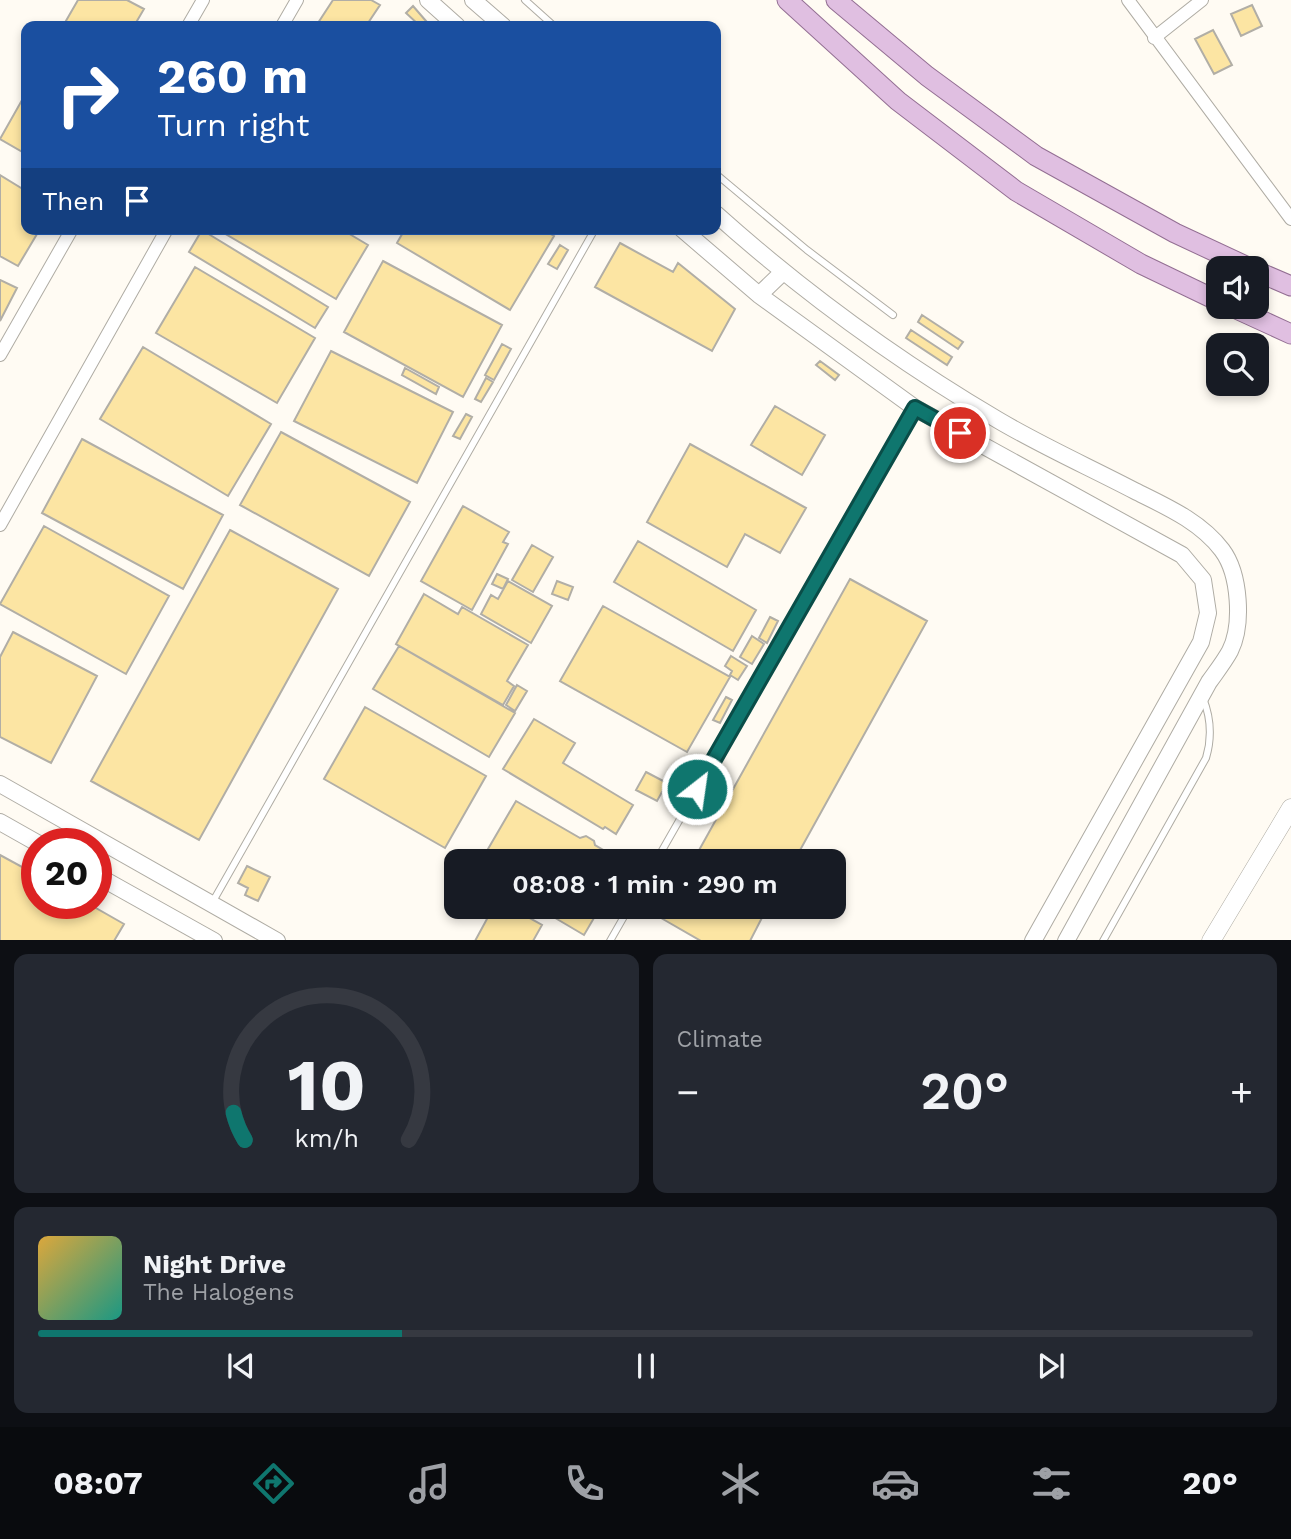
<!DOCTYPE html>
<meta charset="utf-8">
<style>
:root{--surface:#171b24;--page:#242831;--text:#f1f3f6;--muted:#9ea1a6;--line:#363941;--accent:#0f766e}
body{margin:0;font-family:"Work Sans",sans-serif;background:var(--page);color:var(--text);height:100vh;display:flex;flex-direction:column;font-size:26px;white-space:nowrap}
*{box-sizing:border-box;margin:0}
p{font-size:23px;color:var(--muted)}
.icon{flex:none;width:38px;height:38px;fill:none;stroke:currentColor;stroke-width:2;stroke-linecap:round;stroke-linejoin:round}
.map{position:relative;height:940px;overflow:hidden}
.panel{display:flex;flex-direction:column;gap:14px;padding:14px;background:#0d0f14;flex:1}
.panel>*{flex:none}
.guide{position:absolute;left:21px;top:21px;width:700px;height:214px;border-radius:14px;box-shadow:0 4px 10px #0003;background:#1a4fa0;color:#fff;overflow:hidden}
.tools{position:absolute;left:1206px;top:256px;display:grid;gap:14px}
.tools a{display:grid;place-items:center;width:63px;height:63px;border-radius:14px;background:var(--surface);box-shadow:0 4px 10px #0003;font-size:35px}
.speed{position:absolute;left:21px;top:828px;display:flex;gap:14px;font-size:35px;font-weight:700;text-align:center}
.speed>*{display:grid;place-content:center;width:91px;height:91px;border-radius:50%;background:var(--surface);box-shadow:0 4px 10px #0003;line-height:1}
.speed .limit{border:10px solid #d22;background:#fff;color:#111}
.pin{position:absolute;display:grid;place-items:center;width:60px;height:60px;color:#fff;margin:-30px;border:4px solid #fff;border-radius:50%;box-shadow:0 2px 7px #0007}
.me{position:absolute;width:77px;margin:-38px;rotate:30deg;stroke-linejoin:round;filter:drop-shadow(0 0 5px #0008)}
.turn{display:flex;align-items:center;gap:24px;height:147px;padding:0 21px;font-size:32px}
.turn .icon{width:91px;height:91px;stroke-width:2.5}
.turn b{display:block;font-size:49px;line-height:60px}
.then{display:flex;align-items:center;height:66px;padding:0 21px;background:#0003;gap:14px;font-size:26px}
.big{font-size:52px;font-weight:600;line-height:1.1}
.panel .widget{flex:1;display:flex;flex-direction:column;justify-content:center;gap:10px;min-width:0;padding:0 24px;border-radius:14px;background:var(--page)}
.panel .dial{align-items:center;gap:0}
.dial svg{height:182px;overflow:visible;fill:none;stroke:var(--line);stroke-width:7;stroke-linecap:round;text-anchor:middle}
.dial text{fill:var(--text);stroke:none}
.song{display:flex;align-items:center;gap:21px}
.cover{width:84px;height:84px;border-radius:10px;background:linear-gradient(135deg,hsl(40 70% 55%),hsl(170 70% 35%))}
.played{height:7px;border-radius:4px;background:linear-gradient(90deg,var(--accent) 30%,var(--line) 30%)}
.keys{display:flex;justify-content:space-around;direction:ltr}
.heat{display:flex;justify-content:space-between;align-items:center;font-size:38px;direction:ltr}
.panel .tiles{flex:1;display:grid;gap:14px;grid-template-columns:1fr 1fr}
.widget:last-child{grid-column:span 2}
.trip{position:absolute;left:444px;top:849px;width:402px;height:70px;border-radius:14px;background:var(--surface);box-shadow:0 4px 10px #0003;font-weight:600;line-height:70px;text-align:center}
.menu{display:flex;height:112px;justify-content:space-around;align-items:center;background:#090b0e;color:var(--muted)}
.menu .icon{width:49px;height:49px}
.menu .active{color:var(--accent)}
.menu b{font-size:32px;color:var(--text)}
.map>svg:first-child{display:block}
</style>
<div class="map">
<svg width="1291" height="941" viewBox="0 0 1291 941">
<rect width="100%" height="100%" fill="#fffbf3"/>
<path fill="#fce5a3" stroke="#b1aea6" stroke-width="2" d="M78 0H127L144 9 134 26H63Z
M333 0H371L380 5 366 26H316Z
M1252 5 1262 26 1241 36 1231 14Z
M413 6 426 21 420 26 406 13Z
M1213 30 1232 65 1214 74 1195 39Z
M26 93V154L0 139Z
M0 175 26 191V229H40L18 266 0 256Z
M217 229H341L368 245 336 299Z
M405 229H542L554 236 510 310 397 243Z
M202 230 328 307 315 328 189 252Z
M620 243 673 272 678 263 735 309 712 351 595 287Z
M560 245 568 250 557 269 548 264Z
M383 261 502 325 463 397 344 332Z
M195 267 315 338 277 403 156 333Z
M0 280 17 288 0 321Z
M922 315 963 342 958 349 918 322Z
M911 330 952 357 947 365 906 338Z
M502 344 511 349 494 380 485 375Z
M143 347 271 424 228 496 100 419Z
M331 351 453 412 417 483 294 421Z
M820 361 839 375 835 380 816 365Z
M405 368 439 387 436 394 402 375Z
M486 378 493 382 481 402 475 399Z
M775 406 825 435 802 475 751 445Z
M466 414 472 417 460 439 453 436Z
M281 432 410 502 369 576 240 505Z
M82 439 223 515 183 589 42 513Z
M690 444 806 508 780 553 745 534 727 567 647 522Z
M463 506 509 532 503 542 508 544 472 610 421 581Z
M44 526 169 596 126 674 0 604Z
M230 530 338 589 199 840 91 781Z
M638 541 756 610 733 651 614 582Z
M532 545 553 557 533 592 512 580Z
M497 574 508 579 503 589 492 584Z
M850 579 927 621 794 861H693Z
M508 581 552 606 531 643 481 614 491 595 498 599Z
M557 581 573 587 568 600 552 594Z
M424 594 458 614 462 607 528 645 507 681 514 686 503 705 396 644Z
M603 606 730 677 687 752 560 681Z
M770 617 778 621 767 643 759 638Z
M13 632 97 676 51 763 0 737V657Z
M752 636 764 644 752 664 740 657Z
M399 646 515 713 489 757 373 689Z
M731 656 747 666 738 680 730 675 732 671 725 666Z
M517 685 527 691 515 711 506 705Z
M726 697 732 700 720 723 713 720Z
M365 707 486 776 445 848 324 779Z
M534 719 575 743 563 763 633 805 616 834 605 827 603 829 503 769Z
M646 772 667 783 657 801 636 790Z
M516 801 580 838 586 836 594 841 595 845 622 861H481Z
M0 855 37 875V903H87L124 924 114 941H0Z
M247 866 270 877 258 901 245 895 248 888 238 883Z
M494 906H508L542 925 533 941H475Z
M535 906H601L584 935Z
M668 906H768L750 941H701L661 918Z"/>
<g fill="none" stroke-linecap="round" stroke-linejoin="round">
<g stroke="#afaca4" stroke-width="8">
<path id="service" d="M525 0 554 26
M716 174 807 250 893 315
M656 861 914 410
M212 903 595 229
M610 941 630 906
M1103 941 1206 758C1212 738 1211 718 1203 698"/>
</g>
<g stroke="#afaca4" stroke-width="14">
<path id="minor" d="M1128 0 1291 219
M188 26 203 0
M282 26 297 0
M1154 38 1202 0
M0 355 72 229
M0 525 167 229"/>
</g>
<g stroke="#afaca4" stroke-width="18">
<path id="tertiary" d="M428 0 457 26
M473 0 503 26
M716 214C802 291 898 361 998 420 1042 446 1089 467 1135 491 1165 506 1200 521 1222 550 1240 574 1243 625 1230 651 1224 662 1216 672 1209 682L1066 941
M682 229 759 295 915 408 1182 555 1203 580 1208 613 1201 642 1033 941
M759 295 783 272
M0 784 277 941
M0 822 39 844
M96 875 214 941"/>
</g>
<g stroke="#afaca4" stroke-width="19">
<path id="secondary" d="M1211 941 1291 808"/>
</g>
<g stroke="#936f93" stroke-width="21">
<path id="primary" d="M787 0 898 101 1016 191 1141 264 1218 301
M836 0 927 76 1036 156 1175 233 1250 268
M1256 271 1291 286
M1230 306 1291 334"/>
</g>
<use href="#service" stroke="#fff" stroke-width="6"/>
<use href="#minor" stroke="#fff" stroke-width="12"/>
<use href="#tertiary" stroke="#fff" stroke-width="16"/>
<use href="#secondary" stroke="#fff" stroke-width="18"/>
<use href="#primary" stroke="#e0bfe1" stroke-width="19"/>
</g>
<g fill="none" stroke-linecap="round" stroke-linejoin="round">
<g stroke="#0a4d48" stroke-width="18">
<path id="route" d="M697 789 915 408 960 433"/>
</g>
<use href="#route" stroke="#0f766e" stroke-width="12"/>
</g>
</svg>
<div class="tools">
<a><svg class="icon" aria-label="sound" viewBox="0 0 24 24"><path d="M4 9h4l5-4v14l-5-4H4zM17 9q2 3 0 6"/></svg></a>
<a><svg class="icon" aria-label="search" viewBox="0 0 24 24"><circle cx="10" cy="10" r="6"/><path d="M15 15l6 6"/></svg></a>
</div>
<div class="speed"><div class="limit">20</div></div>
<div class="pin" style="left:960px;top:433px;background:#d93025"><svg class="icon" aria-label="arrive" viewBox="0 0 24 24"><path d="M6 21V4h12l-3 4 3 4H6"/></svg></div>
<svg class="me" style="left:697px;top:789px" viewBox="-20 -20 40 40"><circle r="17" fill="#0f766e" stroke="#fff" stroke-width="3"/><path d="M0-11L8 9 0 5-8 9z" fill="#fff"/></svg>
<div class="trip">08:08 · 1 min · 290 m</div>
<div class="guide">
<div class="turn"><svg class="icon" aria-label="right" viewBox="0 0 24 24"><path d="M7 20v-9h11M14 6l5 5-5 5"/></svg><div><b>260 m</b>Turn right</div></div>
<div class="then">Then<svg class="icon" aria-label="arrive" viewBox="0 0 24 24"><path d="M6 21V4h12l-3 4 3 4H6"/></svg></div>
</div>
</div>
<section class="panel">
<div class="tiles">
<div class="widget dial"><svg viewBox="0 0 100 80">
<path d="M14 69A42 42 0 1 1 86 69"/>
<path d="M14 69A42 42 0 0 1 9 57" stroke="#0f766e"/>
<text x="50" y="56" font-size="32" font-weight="700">10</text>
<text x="50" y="72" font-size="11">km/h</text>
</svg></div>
<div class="widget"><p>Climate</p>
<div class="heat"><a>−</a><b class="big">20°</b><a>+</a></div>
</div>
<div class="widget">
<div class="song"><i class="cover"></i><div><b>Night Drive</b><p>The Halogens</p></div></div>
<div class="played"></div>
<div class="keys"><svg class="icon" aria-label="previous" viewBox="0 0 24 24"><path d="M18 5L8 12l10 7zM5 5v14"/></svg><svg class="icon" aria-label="pause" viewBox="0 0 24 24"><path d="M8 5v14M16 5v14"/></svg><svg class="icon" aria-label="next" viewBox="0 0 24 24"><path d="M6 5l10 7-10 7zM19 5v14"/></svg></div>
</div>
</div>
</section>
<nav class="menu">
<b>08:07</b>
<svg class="icon active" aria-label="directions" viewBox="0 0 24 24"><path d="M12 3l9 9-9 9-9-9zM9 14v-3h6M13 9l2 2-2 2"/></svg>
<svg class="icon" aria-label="music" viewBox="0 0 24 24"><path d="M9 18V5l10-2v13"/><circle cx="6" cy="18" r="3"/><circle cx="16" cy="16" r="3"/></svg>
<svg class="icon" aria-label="phone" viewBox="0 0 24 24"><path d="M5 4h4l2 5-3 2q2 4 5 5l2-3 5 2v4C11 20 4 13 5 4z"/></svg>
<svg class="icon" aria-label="climate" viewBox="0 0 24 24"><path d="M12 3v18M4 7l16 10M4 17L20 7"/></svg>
<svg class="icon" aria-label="car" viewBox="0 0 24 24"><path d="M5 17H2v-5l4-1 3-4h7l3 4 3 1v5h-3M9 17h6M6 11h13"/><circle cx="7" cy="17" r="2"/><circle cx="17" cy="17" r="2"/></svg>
<svg class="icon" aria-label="filters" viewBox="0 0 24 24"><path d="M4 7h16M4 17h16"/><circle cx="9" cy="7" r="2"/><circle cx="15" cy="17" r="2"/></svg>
<b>20°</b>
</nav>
